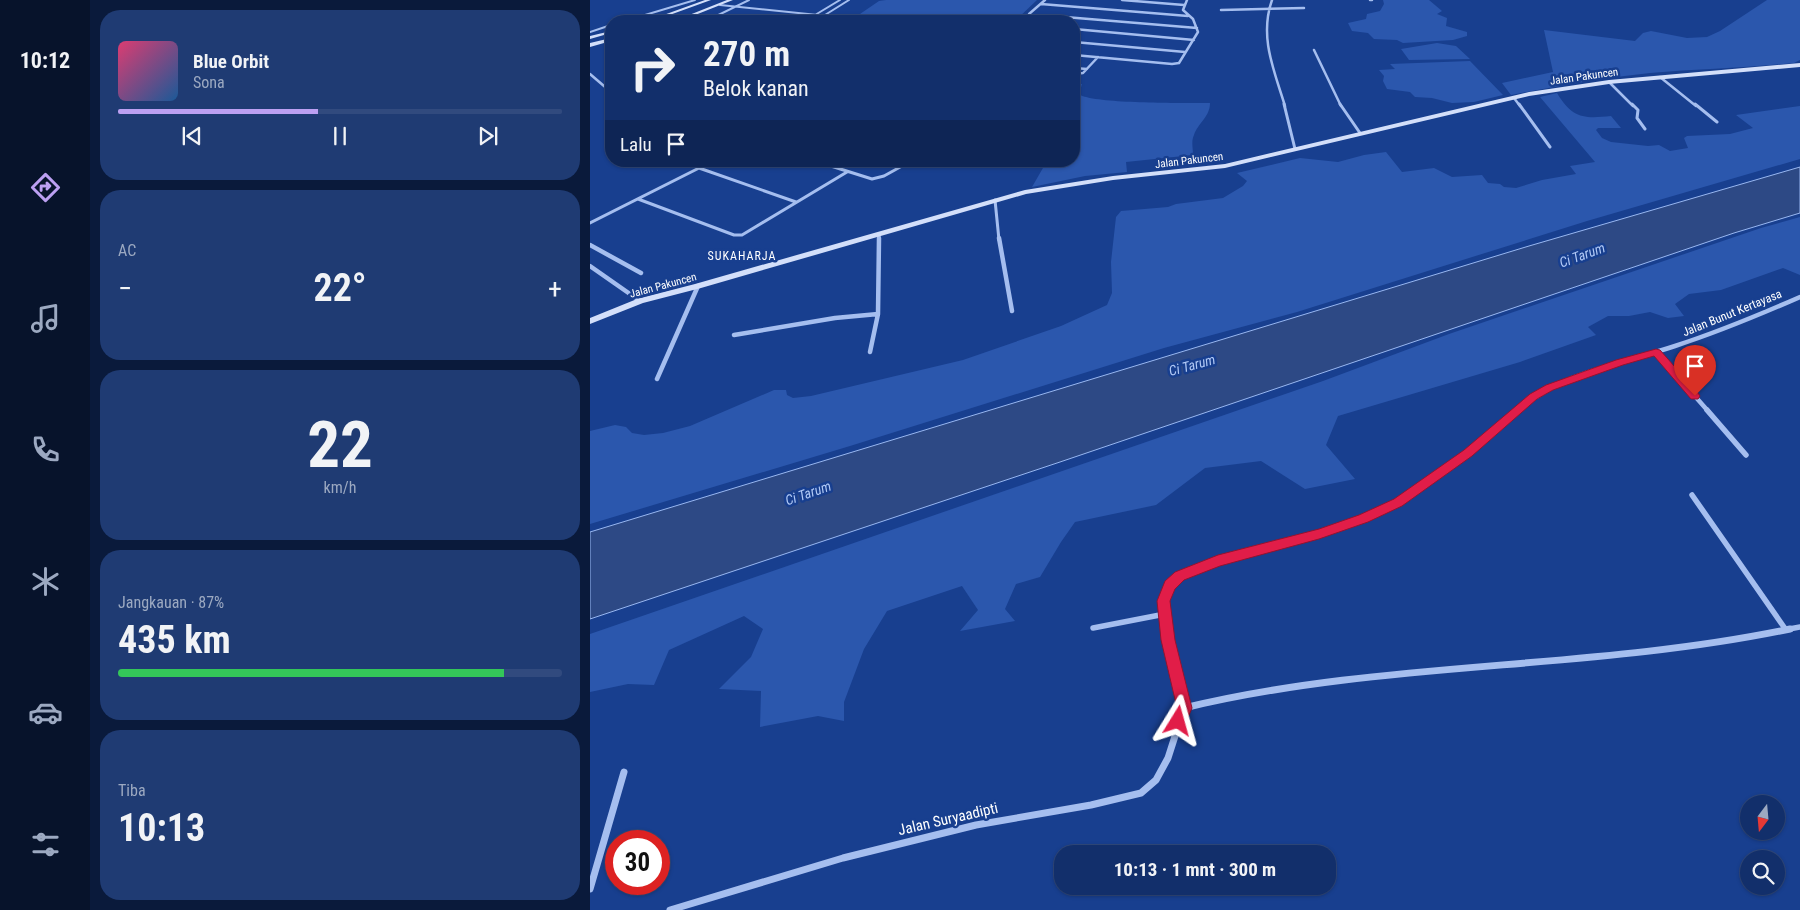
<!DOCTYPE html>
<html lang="id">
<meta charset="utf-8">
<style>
:root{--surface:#122f6b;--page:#1f3b73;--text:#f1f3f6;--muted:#9ca9c1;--line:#314a7e;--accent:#bca0f2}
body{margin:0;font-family:"Roboto Condensed",sans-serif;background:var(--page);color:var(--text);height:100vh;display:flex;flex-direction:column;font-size:19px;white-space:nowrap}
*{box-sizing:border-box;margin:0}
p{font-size:16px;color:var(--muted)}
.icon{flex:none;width:28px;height:28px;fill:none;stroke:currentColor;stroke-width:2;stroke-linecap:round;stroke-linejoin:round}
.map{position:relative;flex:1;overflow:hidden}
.details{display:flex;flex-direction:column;gap:10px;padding:10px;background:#0a1a3b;width:500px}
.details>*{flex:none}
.top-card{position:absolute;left:15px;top:15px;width:475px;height:152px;border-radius:20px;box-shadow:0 1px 4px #0004,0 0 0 1px var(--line);background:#122f6b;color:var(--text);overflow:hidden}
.needle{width:32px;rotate:196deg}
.buttons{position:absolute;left:1150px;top:795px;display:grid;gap:10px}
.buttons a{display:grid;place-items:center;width:45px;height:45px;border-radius:50%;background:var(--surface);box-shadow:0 1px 4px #0004,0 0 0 1px var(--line);font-size:25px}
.speed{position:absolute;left:15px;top:830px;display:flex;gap:10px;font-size:25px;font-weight:700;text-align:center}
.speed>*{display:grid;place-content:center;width:65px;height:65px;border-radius:50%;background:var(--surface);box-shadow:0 1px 4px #0004,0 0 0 1px var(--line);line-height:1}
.speed .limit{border:8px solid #d22;background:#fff;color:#111}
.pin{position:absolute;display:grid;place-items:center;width:42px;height:42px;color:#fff;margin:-51px -21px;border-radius:50% 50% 50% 0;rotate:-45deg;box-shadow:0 0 5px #0007}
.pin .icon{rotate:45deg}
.me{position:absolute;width:55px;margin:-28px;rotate:8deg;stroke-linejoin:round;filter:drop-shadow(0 0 4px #0008)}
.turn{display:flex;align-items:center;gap:18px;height:105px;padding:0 15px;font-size:22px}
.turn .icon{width:65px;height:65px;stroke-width:2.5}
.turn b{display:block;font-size:35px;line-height:42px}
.then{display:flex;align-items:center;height:48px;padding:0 15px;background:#0003;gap:10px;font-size:19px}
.big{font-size:38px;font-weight:700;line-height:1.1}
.details .tile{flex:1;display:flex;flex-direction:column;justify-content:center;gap:8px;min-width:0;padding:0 18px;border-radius:20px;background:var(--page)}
.details .dial{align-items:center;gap:0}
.dial b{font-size:65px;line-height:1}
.song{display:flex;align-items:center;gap:15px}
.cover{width:60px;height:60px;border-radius:8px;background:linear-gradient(135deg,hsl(340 70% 55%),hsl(210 70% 35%))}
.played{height:5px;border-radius:2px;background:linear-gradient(90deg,var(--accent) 45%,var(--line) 45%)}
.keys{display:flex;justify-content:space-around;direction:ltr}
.heat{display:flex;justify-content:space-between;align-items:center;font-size:28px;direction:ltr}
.charge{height:8px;border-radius:4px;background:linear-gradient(90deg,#34c759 87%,var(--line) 0)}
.trip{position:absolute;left:464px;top:845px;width:282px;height:50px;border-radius:20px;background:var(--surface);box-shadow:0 1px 4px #0004,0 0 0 1px var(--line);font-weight:700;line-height:50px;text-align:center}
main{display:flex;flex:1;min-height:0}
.dock{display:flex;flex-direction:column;width:90px;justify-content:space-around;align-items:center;background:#07132b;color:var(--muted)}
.dock .icon{width:35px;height:35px}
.dock .on{color:var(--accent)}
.dock b{font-size:22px;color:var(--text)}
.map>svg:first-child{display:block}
</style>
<main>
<nav class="dock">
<b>10:12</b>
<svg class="icon on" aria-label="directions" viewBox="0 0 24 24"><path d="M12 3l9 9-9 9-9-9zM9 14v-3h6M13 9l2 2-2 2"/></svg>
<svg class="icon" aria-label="music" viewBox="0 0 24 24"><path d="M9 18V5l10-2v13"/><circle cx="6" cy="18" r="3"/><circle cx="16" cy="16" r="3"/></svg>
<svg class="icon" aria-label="phone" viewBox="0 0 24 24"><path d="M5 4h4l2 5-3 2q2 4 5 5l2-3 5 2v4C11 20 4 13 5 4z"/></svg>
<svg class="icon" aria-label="climate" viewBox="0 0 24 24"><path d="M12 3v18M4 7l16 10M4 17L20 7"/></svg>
<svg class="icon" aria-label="car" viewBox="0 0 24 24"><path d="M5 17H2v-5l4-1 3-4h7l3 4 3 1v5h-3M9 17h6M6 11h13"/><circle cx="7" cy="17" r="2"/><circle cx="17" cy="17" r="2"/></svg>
<svg class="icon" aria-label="filters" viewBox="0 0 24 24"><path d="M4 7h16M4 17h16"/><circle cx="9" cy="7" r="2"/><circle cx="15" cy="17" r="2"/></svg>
</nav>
<section class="details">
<div class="tile">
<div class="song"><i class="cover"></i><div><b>Blue Orbit</b><p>Sona</p></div></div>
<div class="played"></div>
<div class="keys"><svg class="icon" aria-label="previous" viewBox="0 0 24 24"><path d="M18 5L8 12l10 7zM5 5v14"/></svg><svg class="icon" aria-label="pause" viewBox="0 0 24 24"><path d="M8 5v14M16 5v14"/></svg><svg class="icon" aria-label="next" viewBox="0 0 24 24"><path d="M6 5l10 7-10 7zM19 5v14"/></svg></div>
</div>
<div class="tile"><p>AC</p>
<div class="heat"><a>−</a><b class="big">22°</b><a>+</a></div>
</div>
<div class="tile dial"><b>22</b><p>km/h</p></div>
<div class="tile"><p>Jangkauan · 87%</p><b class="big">435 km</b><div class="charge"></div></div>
<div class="tile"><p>Tiba</p><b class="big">10:13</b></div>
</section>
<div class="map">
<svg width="1210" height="910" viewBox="0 0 1210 910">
<rect width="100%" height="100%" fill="#183f8f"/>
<path fill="#2b57ad" d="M296 0H447L425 21H301L305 18 270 14 289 1Z
M793 0H839L852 11 847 14 857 18 856 26 877 32V36L863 40 813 43 807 40 784 39 778 33 762 31 758 23 776 19 777 14 790 11 794 4Z
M1177 0H1210V60L1204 63C1156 68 1108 69 1060 73 1013 78 967 86 921 95L912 83 963 72 954 30 1045 41 1053 33 1061 31 1097 38 1117 37 1130 31Z
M847 43 866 46 880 59 819 60 811 49Z
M880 61 913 95 884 102 862 103 842 98 825 97 820 92 797 89 793 81 794 76 789 70 805 69 800 64Z
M484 84H492L489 94C499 104 600 103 620 103 620 117 608 123 604 135 601 141 603 148 603 155L536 162 537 172 495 176 442 187 457 161H484Z
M967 93C982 118 993 119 1021 116L1031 128H1008L1006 130 1012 138 1021 142 1058 146 1069 145 1080 151 1098 148 1094 138 1097 136 1140 134 1163 128 1146 115 1210 106V159L997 221 707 312 574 348 260 446 0 524V431L25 425 36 427 42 433 54 435 73 433 100 426 184 390H196L197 395 203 398 221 396 373 360 471 326 517 305 522 293 521 262 526 217 531 211 578 207 586 204 633 198 653 186 657 181 647 173 710 158 748 162 774 155 796 152 812 172 844 168 862 177 892 175 898 183 910 184 914 187 926 188 952 180 986 174 980 166 1005 162 950 97Z
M1210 217V275L1193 268 1131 290 1099 294 1085 304 1094 316 1078 318 1060 312 1039 316H1018L998 327 1006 335 930 362 748 416 736 445 765 479 715 489 671 461 615 468 566 505 485 522 471 542 450 577 426 584 415 609 425 621 370 631 388 610 372 586 297 611 274 649 254 702V721L228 716 170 727 171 691 129 689 161 657 173 629 154 616 79 650 64 685 38 684 0 692V634L733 381 859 334 1171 228Z"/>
<path fill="#2d4985" stroke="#98b7f1" d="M1210 167V213L1144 233 470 462 0 619V532L939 246Z"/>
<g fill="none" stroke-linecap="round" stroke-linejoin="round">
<path stroke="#a5beef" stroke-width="2" d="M130 5 286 21
M225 15 250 0
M235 15 259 0
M35 21 105 0
M116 21 159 0
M0 32 21 25"/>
<path stroke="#a5beef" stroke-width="2.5" d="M532 0 594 5
M682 0C669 37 684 70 695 106
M780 0H782
M451 4 598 16
M631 10 714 8
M439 14 607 28
M431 21 455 0
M484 29 604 40
M484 42 595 52
M724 50 751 106
M484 55 582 64 589 63 608 32 603 19 593 10 597 0
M484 68 497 69
M0 74 21 92
M484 74 493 73 508 57
M1070 77 1106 106
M1019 82 1043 106
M924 98 930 106"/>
<path stroke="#a5beef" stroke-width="3" d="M694 104 705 149
M750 104 770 133
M929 104 960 147
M1042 104 1048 110 1047 118 1055 129
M1105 104 1127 122
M225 161 282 179 294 176 321 161
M109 168 206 202
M48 199 144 235H152L257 172
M405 200 409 240
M0 223 123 161
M289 240V234"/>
<path stroke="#a5beef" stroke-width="4.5" d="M409 238 422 311
M0 245 51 273
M0 266 50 301
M144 335 245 318 288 314
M280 352 288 314 289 238
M1066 352 1118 411
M67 379 108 286
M928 411C971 372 1031 364 1085 346 1128 332 1169 315 1210 297"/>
<path stroke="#a5beef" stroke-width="5.5" d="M1117 410 1156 455
M1102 495 1196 630
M503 628 575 614
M576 630C574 612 571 590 589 578 599 571 612 567 624 563 664 548 707 540 748 528 816 506 877 456 929 410
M1194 630 1210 627"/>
<path stroke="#a5beef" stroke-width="7" d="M576 629 594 708
M594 708C792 660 1000 671 1200 629
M0 889 34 772
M80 910 253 858 386 825 501 805 551 793 566 780 578 758 594 708"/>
<path fill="#d3dffa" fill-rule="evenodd" d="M115 0H121L63 21H57Z
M137 0H143L90 21H84Z
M21 31V33L0 39V36Z
M21 38V41L0 47V43Z
M1210 63V67L1019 84 939 96 635 168 523 180 436 194 111 288 53 303 0 324V318L47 299 105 284 435 190 523 176 635 164 939 92 1019 80Z"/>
</g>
<path fill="#e11d48" stroke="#92132f" d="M1066 349 1070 350 1108 393 1110 396 1108 399H1101L1064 356 1033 365 963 390 947 399 882 456 812 506 778 522 729 539 630 566 594 580 585 589 580 601 585 640 602 708 594 727 588 729 583 727 581 721 587 708 571 640 567 601 575 581 585 572 628 555 729 529 769 515 804 499 874 450 940 394 956 385 1026 360Z"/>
<g text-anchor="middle" stroke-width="5" stroke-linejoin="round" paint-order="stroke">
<g font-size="11" fill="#fff" stroke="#183f8f">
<text transform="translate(994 76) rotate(-8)" y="4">Jalan Pakuncen</text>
<text transform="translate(599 160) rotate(-7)" y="4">Jalan Pakuncen</text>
<text transform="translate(73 285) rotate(-15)" y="4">Jalan Pakuncen</text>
</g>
<g font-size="12" letter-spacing="1" fill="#fff" stroke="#183f8f">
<text x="152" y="260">SUKAHARJA</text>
</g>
<g font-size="12" fill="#fff" stroke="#183f8f">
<text transform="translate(1142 313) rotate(-22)" y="4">Jalan Bunut Kertayasa</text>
</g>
<g font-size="14" font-style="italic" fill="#b1c9f6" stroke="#183f8f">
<text transform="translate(992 255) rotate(-20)" y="5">Ci Tarum</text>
<text transform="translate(602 365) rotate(-15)" y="5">Ci Tarum</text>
<text transform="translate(218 493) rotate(-19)" y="5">Ci Tarum</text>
</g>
<g font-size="15" fill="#fff" stroke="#183f8f">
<text transform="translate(358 819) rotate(-13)" y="5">Jalan Suryaadipti</text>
</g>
</g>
</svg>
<div class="buttons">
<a><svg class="needle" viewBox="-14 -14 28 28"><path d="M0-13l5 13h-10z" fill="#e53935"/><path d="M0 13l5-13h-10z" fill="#9ca9c1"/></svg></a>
<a><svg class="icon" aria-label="search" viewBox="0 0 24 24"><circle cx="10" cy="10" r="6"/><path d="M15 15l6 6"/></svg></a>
</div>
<div class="speed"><div class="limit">30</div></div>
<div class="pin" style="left:1105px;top:396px;background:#d93025"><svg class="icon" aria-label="arrive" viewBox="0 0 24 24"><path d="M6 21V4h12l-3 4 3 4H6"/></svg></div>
<svg class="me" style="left:588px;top:721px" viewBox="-20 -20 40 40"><path d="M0-17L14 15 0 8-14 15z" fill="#e11d48" stroke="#fff" stroke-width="4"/></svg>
<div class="trip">10:13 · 1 mnt · 300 m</div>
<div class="top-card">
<div class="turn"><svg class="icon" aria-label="right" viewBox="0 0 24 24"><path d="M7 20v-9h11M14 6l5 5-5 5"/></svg><div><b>270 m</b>Belok kanan</div></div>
<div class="then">Lalu<svg class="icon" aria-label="arrive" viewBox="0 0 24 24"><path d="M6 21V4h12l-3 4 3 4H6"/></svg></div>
</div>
</div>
</main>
